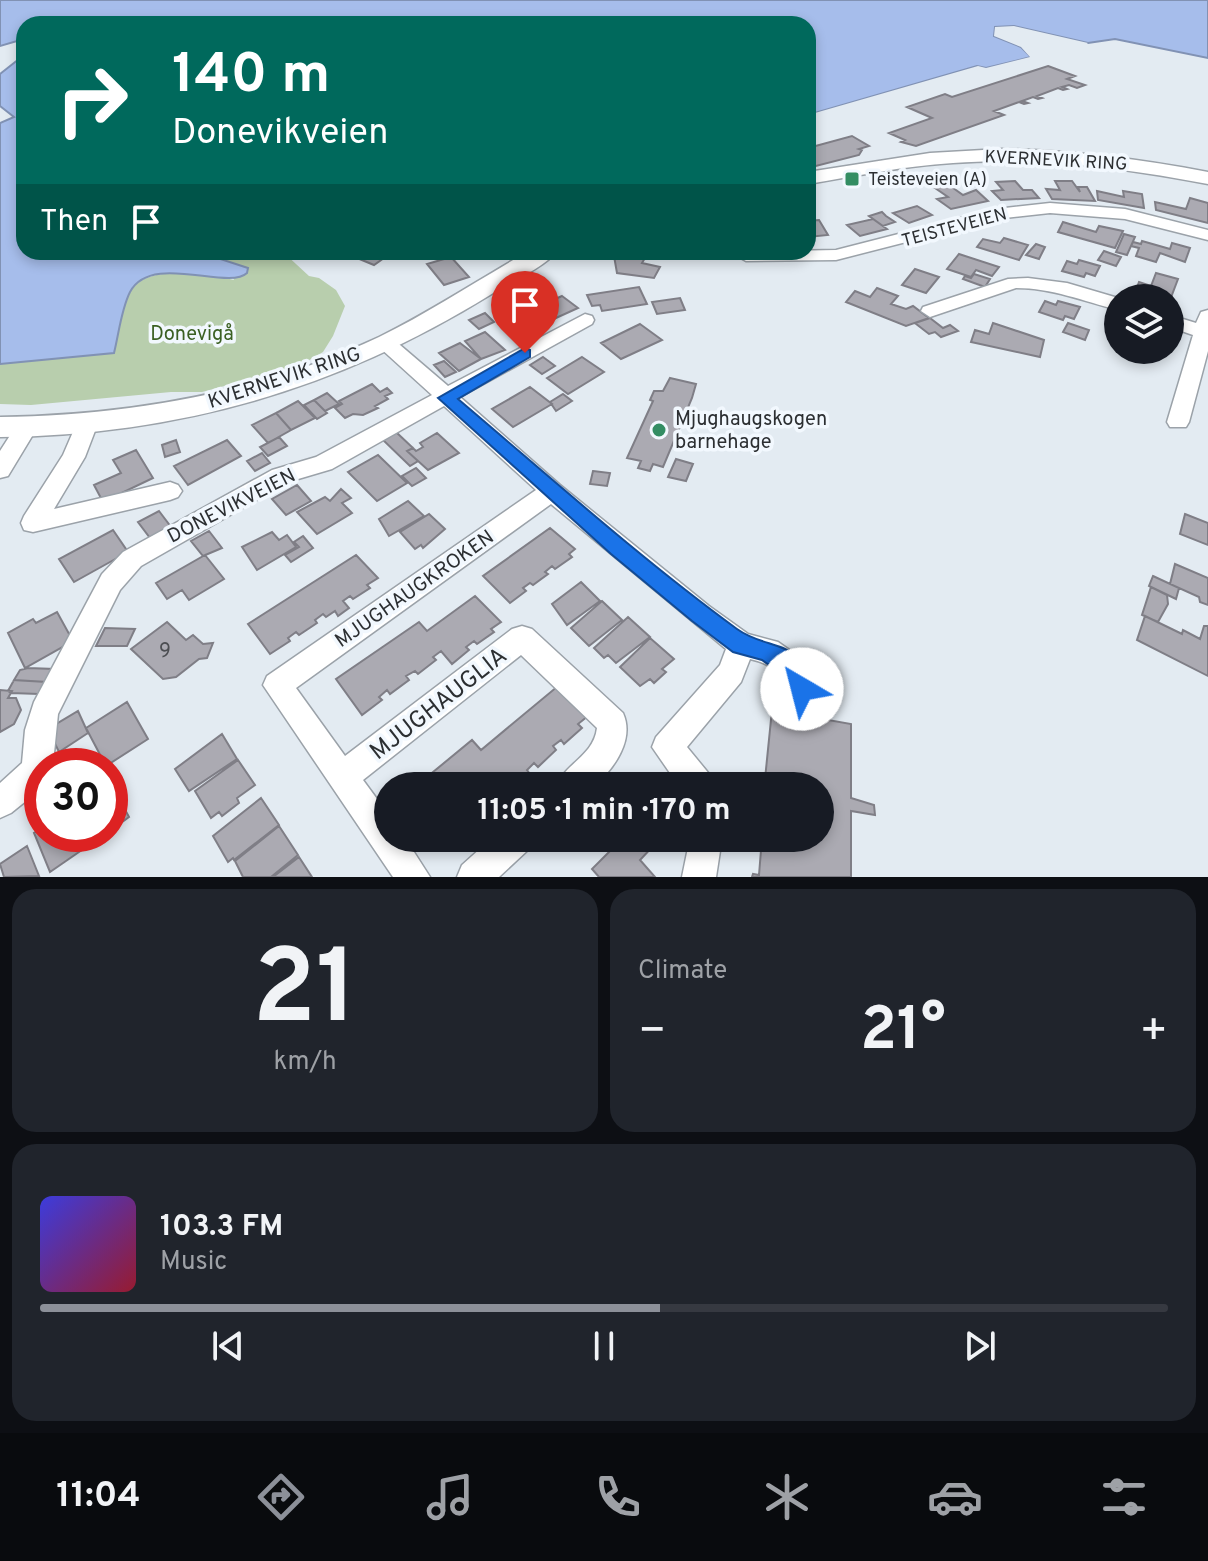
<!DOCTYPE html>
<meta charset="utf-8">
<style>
:root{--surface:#171b24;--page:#20242c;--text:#f1f3f6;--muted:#9ea1a6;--line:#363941;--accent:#8c9099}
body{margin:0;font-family:Overpass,sans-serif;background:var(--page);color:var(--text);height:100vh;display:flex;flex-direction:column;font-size:30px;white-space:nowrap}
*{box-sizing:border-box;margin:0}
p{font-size:26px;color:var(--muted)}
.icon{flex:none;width:44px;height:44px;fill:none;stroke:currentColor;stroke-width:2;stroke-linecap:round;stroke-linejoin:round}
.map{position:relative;height:877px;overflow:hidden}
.drawer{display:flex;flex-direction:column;gap:12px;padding:12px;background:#0d0f14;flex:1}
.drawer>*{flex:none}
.banner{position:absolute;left:16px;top:16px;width:800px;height:244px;border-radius:24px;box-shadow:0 4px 12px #0003;background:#00695c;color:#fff;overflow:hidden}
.controls{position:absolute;left:1104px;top:284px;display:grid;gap:16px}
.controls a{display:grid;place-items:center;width:80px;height:80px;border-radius:50%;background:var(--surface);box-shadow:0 4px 12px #0003;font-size:40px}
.speed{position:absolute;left:24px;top:748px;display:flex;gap:16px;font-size:40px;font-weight:700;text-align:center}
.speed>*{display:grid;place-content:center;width:104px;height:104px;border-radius:50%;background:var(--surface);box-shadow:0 4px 12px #0003;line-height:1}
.speed .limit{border:12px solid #d22;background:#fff;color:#111}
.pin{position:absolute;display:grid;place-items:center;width:68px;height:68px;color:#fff;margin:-82px -34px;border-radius:50% 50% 50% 0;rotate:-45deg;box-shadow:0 0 8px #0007}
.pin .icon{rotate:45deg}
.me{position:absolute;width:88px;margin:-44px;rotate:323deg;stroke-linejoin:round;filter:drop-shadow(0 0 6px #0008)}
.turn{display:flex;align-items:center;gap:28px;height:168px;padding:0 24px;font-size:36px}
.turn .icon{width:104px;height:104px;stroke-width:2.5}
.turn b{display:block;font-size:56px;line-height:68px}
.then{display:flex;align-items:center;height:76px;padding:0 24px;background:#0003;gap:16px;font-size:30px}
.big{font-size:60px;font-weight:700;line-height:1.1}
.drawer .widget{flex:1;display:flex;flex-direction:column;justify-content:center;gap:12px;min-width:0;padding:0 28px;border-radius:24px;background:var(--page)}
.drawer .dial{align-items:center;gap:0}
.dial b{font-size:104px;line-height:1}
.song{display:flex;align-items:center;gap:24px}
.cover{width:96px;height:96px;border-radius:12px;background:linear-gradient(135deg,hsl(240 70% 55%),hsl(350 70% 35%))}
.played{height:8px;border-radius:4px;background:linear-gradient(90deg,var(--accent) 55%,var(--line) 55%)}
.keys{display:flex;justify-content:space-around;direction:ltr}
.heat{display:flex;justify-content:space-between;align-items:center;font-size:44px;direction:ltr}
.drawer .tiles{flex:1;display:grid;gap:12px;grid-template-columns:1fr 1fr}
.widget:last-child{grid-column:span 2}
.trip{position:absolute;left:374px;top:772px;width:460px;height:80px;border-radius:40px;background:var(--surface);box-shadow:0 4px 12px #0003;font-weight:700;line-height:80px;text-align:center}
.menu{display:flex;height:128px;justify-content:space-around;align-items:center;background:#090b0e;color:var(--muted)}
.menu .icon{width:56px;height:56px}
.menu .active{color:var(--accent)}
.menu b{font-size:36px;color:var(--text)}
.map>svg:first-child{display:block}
</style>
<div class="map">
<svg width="1208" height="877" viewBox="0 0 1208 877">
<rect width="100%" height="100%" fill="#e3ebf2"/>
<path fill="#b8cead" d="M199 252H283L309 276 319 278 336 290 345 306 333 336 323 352 299 366 202 392H171L31 405 0 404V364L114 353C119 334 121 308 131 291 148 263 208 274 234 280L224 259Z"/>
<path fill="#a6bdeb" stroke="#8192b4" stroke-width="2" d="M0 0H1208V58L1115 39 1088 43 1014 26 995 27 994 36 1021 47 1031 57 986 68 977 66 808 115V24H24V39L0 46Z
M24 55V252H199L248 268 247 273C228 291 151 252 130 292 121 310 119 333 114 353L0 364V123L14 117 0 106V74Z"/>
<path fill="#e3ebf2" d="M1014 26 1088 43 1084 46 1014 30 998 31 1023 44 1034 54V59L986 72 978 70 808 119V115L978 66 986 68 1030 57 1021 47 994 36 995 27Z"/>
<path fill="#abaab2" stroke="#7f7e86" stroke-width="2" d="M1048 66 1075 76 1067 79 1085 85 1077 88 1069 85 1062 87 1067 89 1063 90 1058 88 1037 96 1042 98 1038 99 1033 97 1022 101 1028 103 1024 104 1019 102 994 111 1004 115 916 146 901 142 905 140 889 133 932 118 907 107 945 94 952 97Z
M852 136 869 146 859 149 862 150 859 155 808 168V148Z
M1015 181 1023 190H1032L1039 198 1001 200 992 191 1003 190 996 182Z
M1055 181H1072L1080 192 1078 187H1087L1095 201 1052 199 1046 189 1060 190Z
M949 185 963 195 976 190 988 201 951 209 937 199 948 197 935 188Z
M1097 191 1124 197 1123 191 1142 194 1144 208 1098 200Z
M1190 198 1208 203V223L1156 210 1155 202 1186 209Z
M917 206 932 215 909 223 893 213Z
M882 212 886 216 895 222 883 226 869 216Z
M873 219 887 229 860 236 847 225Z
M819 220 828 235 808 237V221Z
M1063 222 1096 232 1099 226 1123 231 1115 248 1058 232Z
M1124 234 1135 237 1127 255 1116 252Z
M1004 238 1028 245 1019 260 977 247 983 239 1000 243Z
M1142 241 1170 249 1172 243 1190 248 1185 262 1160 253 1156 262 1136 256 1139 248 1131 246 1133 242 1141 244Z
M1036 244 1045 247 1039 259 1026 255Z
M1104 251 1121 257 1116 266 1098 260Z
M366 252H371L384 258 374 265 357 258Z
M634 252 645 258 642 263 660 267 654 278 617 273 614 256Z
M959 254 999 267 992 276 976 270 971 277 947 269Z
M451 257 469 277 444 285 427 264Z
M1079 260 1100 266 1095 276 1086 273 1084 277 1062 271 1067 261 1077 264Z
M915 269 939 277 926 293 902 285Z
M1156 273 1178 279 1170 300 1135 293 1139 282 1151 286Z
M974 274 990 279 985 287 963 279 965 276 971 278Z
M639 287 647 304 602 311 600 305 592 306 587 295Z
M877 288 898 296 891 304 906 309 913 306 929 318 906 326 846 302 855 291 870 297Z
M562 296 578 308 523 333 508 320Z
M680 298 685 310 657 314 652 302Z
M1045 301 1056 305 1058 301 1080 307 1074 319 1065 316 1063 320 1039 312Z
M485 313 494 322 479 329 469 320Z
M930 318 943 328 950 325 958 331 941 337 935 332 929 334 915 323Z
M993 323 1044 340 1040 357 971 342 975 330 989 334Z
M1068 323 1089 330 1085 340 1063 332Z
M640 324 662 340 621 359 601 343Z
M485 332 505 350 481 359 465 341Z
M460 343 481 359 459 371 439 353Z
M543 357 555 366 542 374 530 365Z
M582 357 604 372 568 394 547 378Z
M444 361 456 372 445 377 434 365Z
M670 378 696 384 692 398 663 467 653 464 650 471 638 468 641 461 627 458 653 401 650 400 654 391H663Z
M372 384 380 392 387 388 392 393 385 396 388 399 375 406 378 408 363 415 353 414 345 418 335 408 342 404 339 401Z
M530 387 552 404 513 427 492 409Z
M327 393 339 404 325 411 314 400Z
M563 394 572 401 556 411 550 402Z
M314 400 327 413 317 419 304 405Z
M298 401 315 418 291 430 276 413Z
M276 413 291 430 268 443 252 425Z
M396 432 413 448 407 451 418 461 410 466 383 440Z
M437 433 459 453 428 470 407 451 413 448 416 451 423 447 420 443Z
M279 437 287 446 268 456 260 447Z
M176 440 180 452 165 457 162 445Z
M227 440 241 456 188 485 174 466Z
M136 450 153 478 103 502 94 485 121 473 113 460Z
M262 453 270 463 255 471 247 461Z
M378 455 407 483 377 501 348 472Z
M676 459 693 464 686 481 668 477Z
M416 468 426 478 412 486 402 476Z
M593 471 610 473 607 486 590 484Z
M297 485 311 501 286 515 272 499Z
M341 489 351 498 342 503 352 513 317 534 297 512 325 497 330 501Z
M408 501 424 516 389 536 379 519Z
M159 511 171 527 150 538 138 522Z
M429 514 445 529 423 548 421 545 415 549 400 532Z
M1185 514 1208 523V545L1180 534Z
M550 528 575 549 569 554 572 557 555 569 552 566 545 572 548 574 533 585 530 583 523 588 526 591 510 603 483 576Z
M113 530 128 552 74 582 59 559Z
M209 531 222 548 203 556 191 541Z
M272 532 279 540 287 535 296 547 257 570 242 547Z
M303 536 313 548 291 562 285 555 299 547 294 542Z
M205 555 224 579 189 600 182 590 167 599 156 583Z
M356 555 378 578 367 585 370 588 353 599 350 596 343 601 349 608 338 616 335 611 326 617 323 614 315 620 317 623 299 635 296 632 288 638 290 641 270 654 248 624Z
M1175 564 1208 578V605L1200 602 1199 597 1170 584Z
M1153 576 1179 588 1176 599 1149 586Z
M581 582 600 601 567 625 552 604Z
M1151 587 1167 595 1168 604 1158 622 1142 615Z
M475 596 501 622 491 629 494 632 477 644 474 641 466 647 469 650 452 664 441 651 433 657 436 660 418 674 415 671 406 676 409 680 390 694 387 690 379 697 382 700 362 715 336 679 419 622 427 631Z
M602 601 622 620 589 646 571 628Z
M57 612 73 641 25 668 8 633 33 619 36 623Z
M1145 616 1182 634 1183 630 1200 639 1204 626H1208V676L1137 640Z
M628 617 650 637 616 663 608 655 604 658 594 648Z
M167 622 186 640 193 635 203 644 213 643 207 658 199 659 176 677 163 679 131 649Z
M105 628 135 629 127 646H96Z
M650 638 674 659 662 669 666 672 654 683 650 679 640 686 620 667Z
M28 668 54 669 46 682 14 680 20 670Z
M14 680 46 682 39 694 11 693 8 691Z
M558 686 588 716 578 724 582 728 564 744 561 740 553 746 556 750 538 767 534 763 527 770 530 774 516 786H501L504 783 498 776 490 783 492 786H416L472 740 481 750Z
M0 690 12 691 8 698H16L21 710 14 724 0 732Z
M127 702 148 739 106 766 86 728Z
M772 710 851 724V798L874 805 875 815 851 811V877H752L753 874 759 875 762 838H820V786H770L771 781 765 779Z
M78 711 88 733 59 752 48 729Z
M222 734 237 759 189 791 175 769Z
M238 760 255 785 237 798 239 803 222 816 219 812 211 818 195 791Z
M110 782 129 817 110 831Z
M261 798 279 825 234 860 233 858 228 862 213 836Z
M279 826 298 855 271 877H243L235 861Z
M42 828V834H105L50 872 34 833Z
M598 838H652L655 844 640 860 655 877H599L592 869 619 842 616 839 607 849Z
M27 846 39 876 4 877 0 864Z
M299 857 312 877H273Z"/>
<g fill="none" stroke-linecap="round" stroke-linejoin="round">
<g stroke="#9ba2a9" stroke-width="3">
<path id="minor" d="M1050 203 1125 209 1208 230V240L1125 219 1050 213 996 219 836 260 746 261 737 256 741 252 836 250 996 209Z
M1028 278 1067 283 1118 298V310C1083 301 1052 288 1016 288L930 317 921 311 923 307 1008 279Z
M1208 310V351L1189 422 1186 427H1170L1167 422 1193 335 1170 327V315L1196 323 1201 312Z
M585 314 592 316 594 320 592 324 460 397 560 485 709 606 748 634 778 642 808 663 820 705 815 715 805 719 795 715C782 686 789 668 750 659L741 682 687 747 710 775 715 786H679L652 747 656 737 720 665 726 649 551 504 296 688 345 756 512 629 522 626 532 629 623 713C635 740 614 768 595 786H556C566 763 594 755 597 728L521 655 363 780 388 814V838H405L430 877H393L263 685 267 676 536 490 444 406 332 469 288 482 141 566 120 590 58 714 53 763 52 766H42V788L11 813 0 818V783L22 763 25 730 34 702 102 574 123 552 272 470 316 457 432 395 379 347 376 343 379 339H393L448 386Z
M87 416 95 418 98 423 85 457 54 509 170 482 178 485 182 491 178 497 170 500 33 532 24 530 21 523 24 516 63 455 79 418Z
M26 420 34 423 37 428 8 476 0 478V451L18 423Z
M492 838H532L528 850 499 877H457L462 865Z
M690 838H722L716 877H682Z"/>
</g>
<g stroke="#9ba2a9" stroke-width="3">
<path id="secondary" d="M1001 149C1071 150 1139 159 1208 172V184C1124 168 1039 157 953 163 904 166 856 176 808 184V172L930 153Z
M527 252H556C545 267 507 284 490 295 338 389 178 435 0 437V417C130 415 260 393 379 337 430 312 478 280 527 252Z"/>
</g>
<use href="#minor" fill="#fff" fill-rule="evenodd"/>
<use href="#secondary" fill="#fff" fill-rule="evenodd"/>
</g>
<path fill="#1a73e8" stroke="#114b97" stroke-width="2" d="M525 348 530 350V357L458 399C550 477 640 558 737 629 769 652 801 636 813 689L810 696 802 700 793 696 787 678 762 660 733 652 692 621 611 554 438 398Z"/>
<g fill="#338d63" stroke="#f2f8fe" stroke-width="3">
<rect x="844" y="171" width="16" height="16" rx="4"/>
<circle cx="659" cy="430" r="8"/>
</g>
<g text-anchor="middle" stroke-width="7" stroke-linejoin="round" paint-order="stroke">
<g font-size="18" fill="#2c2f32" stroke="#f2f8fe">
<text transform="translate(1056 160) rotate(3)" y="6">KVERNEVIK RING</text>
<text transform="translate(954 227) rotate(-15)" y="6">TEISTEVEIEN</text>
</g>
<g font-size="18" fill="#2c2f32" stroke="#f2f8fe" text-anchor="start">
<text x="868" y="185">Teisteveien (A)</text>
</g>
<g font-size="20" fill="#3b6023" stroke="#f2f8fe">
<text x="192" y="340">Donevigå</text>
</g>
<g font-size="20" fill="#2c2f32" stroke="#f2f8fe">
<text transform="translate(284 377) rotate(-18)" y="7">KVERNEVIK RING</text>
<text transform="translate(231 505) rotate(-27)" y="7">DONEVIKVEIEN</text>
<text transform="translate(414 588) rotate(-35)" y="7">MJUGHAUGKROKEN</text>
</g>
<g font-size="20" fill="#2c2f32" stroke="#f2f8fe" text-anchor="start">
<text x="675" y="425">Mjughaugskogen<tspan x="675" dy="23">barnehage</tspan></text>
</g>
<g font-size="20" fill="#4c4e52">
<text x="165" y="657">9</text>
</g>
<g font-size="24" fill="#2c2f32" stroke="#f2f8fe">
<text transform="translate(438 703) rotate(-38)" y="8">MJUGHAUGLIA</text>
</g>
</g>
</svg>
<div class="controls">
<a><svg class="icon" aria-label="layers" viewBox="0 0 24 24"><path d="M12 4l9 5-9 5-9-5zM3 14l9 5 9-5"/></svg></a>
</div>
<div class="speed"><div class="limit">30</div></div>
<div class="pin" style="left:525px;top:353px;background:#d93025"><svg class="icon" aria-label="arrive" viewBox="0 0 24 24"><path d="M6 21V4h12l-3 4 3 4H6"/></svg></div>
<svg class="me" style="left:802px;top:689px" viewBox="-20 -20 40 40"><circle r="19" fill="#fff"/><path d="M0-13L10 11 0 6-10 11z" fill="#1a73e8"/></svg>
<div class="trip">11:05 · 1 min · 170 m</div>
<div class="banner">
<div class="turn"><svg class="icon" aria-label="right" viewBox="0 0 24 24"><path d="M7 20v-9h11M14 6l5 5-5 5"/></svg><div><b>140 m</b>Donevikveien</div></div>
<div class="then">Then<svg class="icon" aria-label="arrive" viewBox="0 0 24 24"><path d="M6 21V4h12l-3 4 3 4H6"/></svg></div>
</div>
</div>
<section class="drawer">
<div class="tiles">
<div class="widget dial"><b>21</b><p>km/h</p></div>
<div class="widget"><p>Climate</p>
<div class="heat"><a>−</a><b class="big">21°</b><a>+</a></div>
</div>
<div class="widget">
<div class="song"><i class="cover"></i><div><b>103.3 FM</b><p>Music</p></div></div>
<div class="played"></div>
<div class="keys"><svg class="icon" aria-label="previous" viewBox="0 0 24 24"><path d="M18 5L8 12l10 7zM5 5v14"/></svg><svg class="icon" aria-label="pause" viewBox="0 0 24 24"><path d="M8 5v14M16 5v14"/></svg><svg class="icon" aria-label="next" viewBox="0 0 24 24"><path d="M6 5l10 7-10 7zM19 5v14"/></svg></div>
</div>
</div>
</section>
<nav class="menu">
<b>11:04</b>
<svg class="icon active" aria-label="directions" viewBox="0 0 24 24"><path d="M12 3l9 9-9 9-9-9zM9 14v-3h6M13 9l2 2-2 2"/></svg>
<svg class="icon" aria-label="music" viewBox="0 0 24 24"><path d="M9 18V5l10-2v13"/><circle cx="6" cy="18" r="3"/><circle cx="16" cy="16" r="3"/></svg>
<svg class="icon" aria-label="phone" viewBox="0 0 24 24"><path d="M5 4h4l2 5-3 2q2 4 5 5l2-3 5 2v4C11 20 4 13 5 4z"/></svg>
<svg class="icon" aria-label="climate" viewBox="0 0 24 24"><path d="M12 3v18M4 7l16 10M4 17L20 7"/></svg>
<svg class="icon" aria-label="car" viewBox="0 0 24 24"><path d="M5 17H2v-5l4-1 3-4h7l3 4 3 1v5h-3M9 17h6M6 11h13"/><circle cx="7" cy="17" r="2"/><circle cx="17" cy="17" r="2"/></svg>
<svg class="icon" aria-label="filters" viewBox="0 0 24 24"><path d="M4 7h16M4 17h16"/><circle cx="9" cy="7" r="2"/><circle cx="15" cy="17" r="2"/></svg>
</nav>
